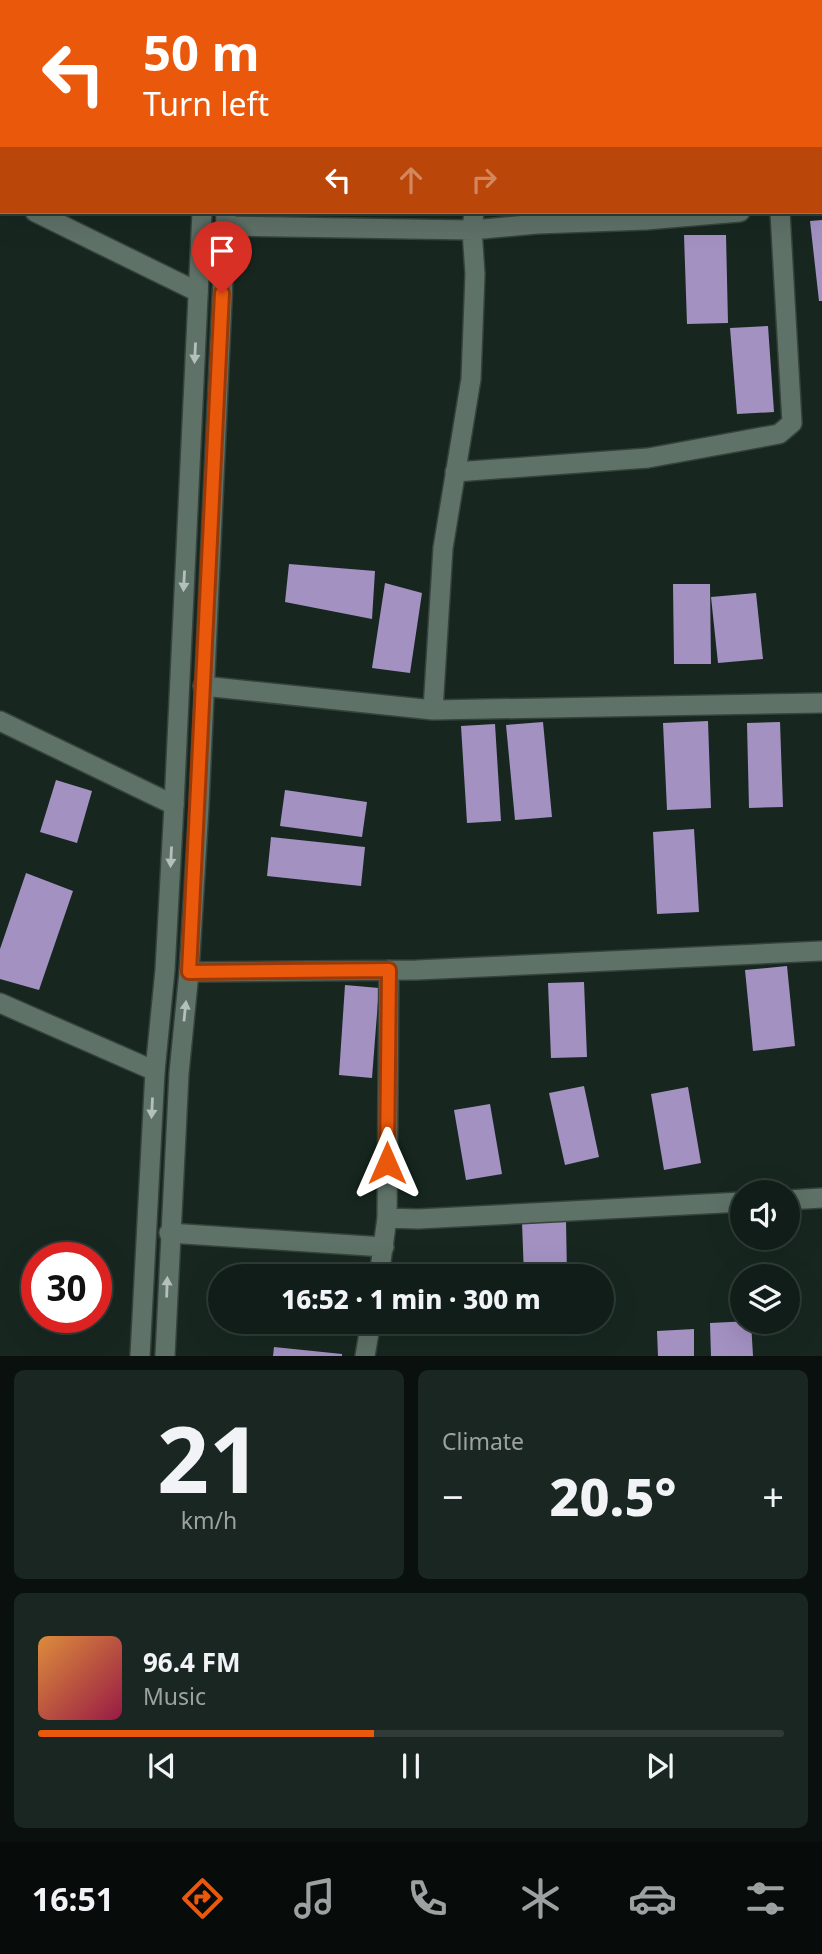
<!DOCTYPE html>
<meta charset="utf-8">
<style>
:root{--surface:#111d18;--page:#1a2621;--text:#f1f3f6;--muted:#9ca2a2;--line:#303b37;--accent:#ea580c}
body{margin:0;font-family:"Noto Sans",sans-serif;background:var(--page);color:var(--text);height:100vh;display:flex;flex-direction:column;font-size:26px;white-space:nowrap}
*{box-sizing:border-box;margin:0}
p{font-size:23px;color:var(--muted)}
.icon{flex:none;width:38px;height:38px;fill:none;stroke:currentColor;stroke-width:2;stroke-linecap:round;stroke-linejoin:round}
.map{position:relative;height:1356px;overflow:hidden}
.side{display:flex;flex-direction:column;gap:14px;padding:14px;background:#09100d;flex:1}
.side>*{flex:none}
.top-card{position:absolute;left:0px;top:0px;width:822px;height:214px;box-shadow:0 7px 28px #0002,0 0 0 2px var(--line);background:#ea580c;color:#fff;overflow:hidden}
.tools{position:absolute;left:730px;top:1180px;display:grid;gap:14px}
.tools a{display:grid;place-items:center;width:70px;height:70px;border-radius:50%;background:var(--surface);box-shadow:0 7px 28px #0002,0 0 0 2px var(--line);font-size:35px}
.speed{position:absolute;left:21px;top:1242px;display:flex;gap:14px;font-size:35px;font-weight:700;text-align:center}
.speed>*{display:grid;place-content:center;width:91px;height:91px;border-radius:50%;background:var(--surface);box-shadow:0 7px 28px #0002,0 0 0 2px var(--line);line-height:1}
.speed .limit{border:10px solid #d22;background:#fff;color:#111}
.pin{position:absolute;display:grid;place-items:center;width:60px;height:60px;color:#fff;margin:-72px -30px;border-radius:50% 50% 50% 0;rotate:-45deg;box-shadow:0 0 7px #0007}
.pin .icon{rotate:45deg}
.me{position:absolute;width:77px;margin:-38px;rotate:0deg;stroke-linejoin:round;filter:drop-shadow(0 0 5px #0008)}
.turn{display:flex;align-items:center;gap:24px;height:147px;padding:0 28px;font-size:32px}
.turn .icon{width:91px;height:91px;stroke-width:2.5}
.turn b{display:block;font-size:49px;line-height:60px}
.lanes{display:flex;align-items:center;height:66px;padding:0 28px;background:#0003;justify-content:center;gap:35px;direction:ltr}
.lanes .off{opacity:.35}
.big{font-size:52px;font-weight:800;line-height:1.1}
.side .tile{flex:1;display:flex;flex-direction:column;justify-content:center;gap:10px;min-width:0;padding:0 24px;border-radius:10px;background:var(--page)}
.side .dial{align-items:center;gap:0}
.dial b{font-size:91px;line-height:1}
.song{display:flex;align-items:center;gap:21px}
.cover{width:84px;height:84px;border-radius:10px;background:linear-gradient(135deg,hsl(30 70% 55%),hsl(340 70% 35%))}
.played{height:7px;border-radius:4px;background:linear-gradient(90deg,var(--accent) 45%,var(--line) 45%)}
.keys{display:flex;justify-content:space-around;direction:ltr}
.heat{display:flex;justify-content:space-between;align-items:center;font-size:38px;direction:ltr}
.side .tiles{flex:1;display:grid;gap:14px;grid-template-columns:1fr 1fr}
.tile:last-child{grid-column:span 2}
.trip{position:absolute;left:208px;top:1264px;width:406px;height:70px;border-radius:35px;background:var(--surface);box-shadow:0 7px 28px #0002,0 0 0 2px var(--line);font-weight:800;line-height:70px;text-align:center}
.menu{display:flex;height:112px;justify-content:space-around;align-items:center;background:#070c0a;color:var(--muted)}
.menu .icon{width:49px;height:49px}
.menu .active{color:var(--accent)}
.menu b{font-size:32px;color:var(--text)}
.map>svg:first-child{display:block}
</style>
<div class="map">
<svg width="822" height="1356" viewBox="0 0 822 1356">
<rect width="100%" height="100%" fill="#172720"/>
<path fill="#a391c2" d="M822 220V301H819L810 221Z
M684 235H726L728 323 687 324Z
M768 326 774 412 737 414 730 328Z
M289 564 375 571 372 619 285 602Z
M385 583 422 593 410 673 372 668Z
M673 584H710L711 664H674Z
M756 593 763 659 718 663 711 597Z
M708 721 711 808 667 810 663 723Z
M543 722 552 817 515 820 506 725Z
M780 722 783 807 749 808 747 723Z
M495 724 501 821 467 823 461 726Z
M56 780 92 791 77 843 40 832Z
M285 790 367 802 362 837 280 826Z
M694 829 699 912 657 914 653 832Z
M271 837 365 847 361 886 267 876Z
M26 873 73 891 39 990 0 979V949Z
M787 966 795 1046 753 1051 745 970Z
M584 982 587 1057 551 1058 548 983Z
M345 985 379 988 372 1078 339 1075Z
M584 1086 599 1157 565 1165 549 1093Z
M688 1087 701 1163 664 1170 651 1094Z
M490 1104 502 1174 466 1180 454 1110Z
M566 1221 567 1276H524L522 1222Z
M751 1321 753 1356H711L710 1323Z
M694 1329V1356H658L657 1331Z
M274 1347 342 1354V1356H273Z"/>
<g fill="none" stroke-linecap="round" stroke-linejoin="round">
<g stroke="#36433c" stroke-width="22">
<path id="minor" d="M491 2V0
M0 195 2 196
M821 204H822
M35 212 198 292
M226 226 472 230 537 224 646 220 740 212
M455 472 648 458 779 434 792 423 780 212
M203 686 433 710 822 703
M433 710 443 548 471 379 475 274 472 230 474 212
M0 721 174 805
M189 972 417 970 822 951
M0 1003 155 1071
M788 1200 822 1198
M387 1218 418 1219 742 1202
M169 1233 384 1247
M379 1276 387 1218 389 970
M365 1356 371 1321"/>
</g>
<g stroke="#36433c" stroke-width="22">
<path id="tertiary" d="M188 0V2
M213 0V2
M140 1356 155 1071 165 970 174 805 202 212
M165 1356 179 1073 189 972 199 807 226 212"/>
</g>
<use href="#minor" stroke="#5f7268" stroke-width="19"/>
<use href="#tertiary" stroke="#5f7268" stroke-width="19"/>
</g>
<defs><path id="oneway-solid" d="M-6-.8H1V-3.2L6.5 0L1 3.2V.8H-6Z" transform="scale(1.75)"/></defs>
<g fill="#b4c1ba">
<use href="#oneway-solid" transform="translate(195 353) rotate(93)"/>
<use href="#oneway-solid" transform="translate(184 581) rotate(93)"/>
<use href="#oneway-solid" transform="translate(171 857) rotate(93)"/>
<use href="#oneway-solid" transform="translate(185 1011) rotate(-84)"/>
<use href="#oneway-solid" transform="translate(152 1108) rotate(93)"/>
<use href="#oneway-solid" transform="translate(167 1287) rotate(-88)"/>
</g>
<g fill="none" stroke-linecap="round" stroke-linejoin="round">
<g stroke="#983908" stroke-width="18">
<path id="route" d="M222 293 189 972 389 970 387 1163"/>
</g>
<use href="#route" stroke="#ea580c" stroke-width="12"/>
</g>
</svg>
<div class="tools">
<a><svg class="icon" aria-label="sound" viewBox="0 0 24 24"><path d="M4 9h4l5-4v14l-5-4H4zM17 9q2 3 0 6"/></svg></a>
<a><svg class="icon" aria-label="layers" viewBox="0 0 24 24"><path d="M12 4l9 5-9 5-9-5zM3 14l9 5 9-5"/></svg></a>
</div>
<div class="speed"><div class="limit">30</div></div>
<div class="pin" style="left:222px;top:293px;background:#d93025"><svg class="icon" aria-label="arrive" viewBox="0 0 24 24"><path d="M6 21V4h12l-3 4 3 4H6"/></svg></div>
<svg class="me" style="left:387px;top:1163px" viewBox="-20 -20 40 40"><path d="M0-17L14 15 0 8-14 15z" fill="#ea580c" stroke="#fff" stroke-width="4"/></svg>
<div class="trip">16:52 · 1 min · 300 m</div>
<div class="top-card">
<div class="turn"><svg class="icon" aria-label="left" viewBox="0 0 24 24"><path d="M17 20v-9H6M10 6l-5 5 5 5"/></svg><div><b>50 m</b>Turn left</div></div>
<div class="lanes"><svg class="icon" aria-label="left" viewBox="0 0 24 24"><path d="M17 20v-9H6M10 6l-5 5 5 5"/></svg><svg class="icon off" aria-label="ahead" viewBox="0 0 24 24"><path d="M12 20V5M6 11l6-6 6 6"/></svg><svg class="icon off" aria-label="right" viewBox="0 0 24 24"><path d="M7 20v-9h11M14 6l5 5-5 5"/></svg></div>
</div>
</div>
<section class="side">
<div class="tiles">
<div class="tile dial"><b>21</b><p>km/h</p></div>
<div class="tile"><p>Climate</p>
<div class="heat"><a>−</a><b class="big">20.5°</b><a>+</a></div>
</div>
<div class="tile">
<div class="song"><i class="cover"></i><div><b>96.4 FM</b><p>Music</p></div></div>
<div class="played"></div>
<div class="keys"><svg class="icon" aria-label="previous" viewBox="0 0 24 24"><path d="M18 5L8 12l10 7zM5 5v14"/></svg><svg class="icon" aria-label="pause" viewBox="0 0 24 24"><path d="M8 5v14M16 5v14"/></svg><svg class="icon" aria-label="next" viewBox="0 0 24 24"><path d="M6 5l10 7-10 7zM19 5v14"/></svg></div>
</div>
</div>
</section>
<nav class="menu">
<b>16:51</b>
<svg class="icon active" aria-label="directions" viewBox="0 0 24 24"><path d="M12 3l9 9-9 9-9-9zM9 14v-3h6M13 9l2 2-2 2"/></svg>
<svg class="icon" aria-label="music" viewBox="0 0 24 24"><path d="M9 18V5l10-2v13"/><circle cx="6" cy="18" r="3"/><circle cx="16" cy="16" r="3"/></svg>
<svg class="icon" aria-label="phone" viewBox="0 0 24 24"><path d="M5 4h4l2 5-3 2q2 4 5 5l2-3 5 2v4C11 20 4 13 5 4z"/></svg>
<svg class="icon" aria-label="climate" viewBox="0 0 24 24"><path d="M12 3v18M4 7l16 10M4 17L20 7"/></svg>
<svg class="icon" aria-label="car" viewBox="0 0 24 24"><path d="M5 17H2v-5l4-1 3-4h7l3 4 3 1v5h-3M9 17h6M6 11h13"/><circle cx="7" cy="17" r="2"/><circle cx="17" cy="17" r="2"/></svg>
<svg class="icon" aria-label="filters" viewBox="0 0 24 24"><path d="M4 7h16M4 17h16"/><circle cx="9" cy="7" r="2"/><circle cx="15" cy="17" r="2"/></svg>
</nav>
